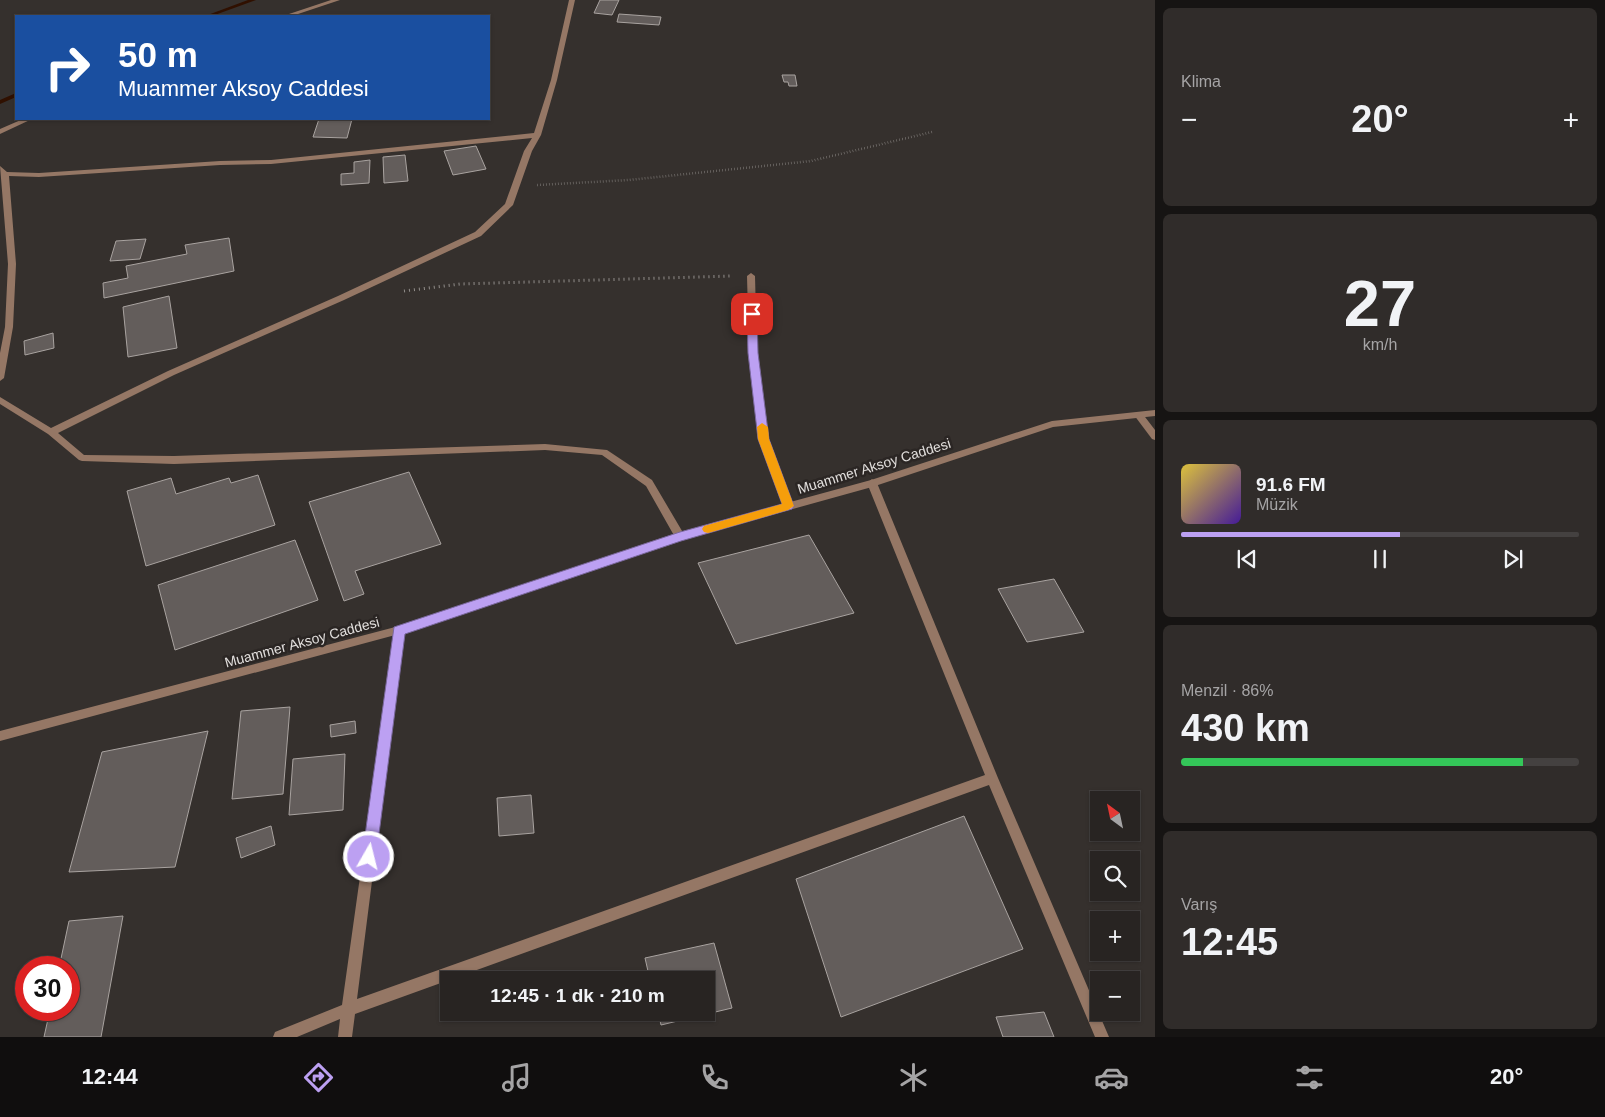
<!DOCTYPE html>
<html lang="tr">
<meta charset="utf-8">
<style>
:root{--surface:#282422;--page:#302c2a;--text:#f1f3f6;--muted:#a5a4a5;--line:#444140;--accent:#bca0f2}
body{margin:0;font-family:Helvetica,sans-serif;background:var(--page);color:var(--text);height:100vh;display:flex;flex-direction:column;font-size:19px;white-space:nowrap}
*{box-sizing:border-box;margin:0}
p{font-size:16px;color:var(--muted)}
.icon{flex:none;width:28px;height:28px;fill:none;stroke:currentColor;stroke-width:2;stroke-linecap:round;stroke-linejoin:round}
.map{position:relative;flex:1;overflow:hidden}
.side{display:flex;flex-direction:column;gap:8px;padding:8px;background:#161413;width:450px}
.side>*{flex:none}
.guide{position:absolute;left:15px;top:15px;width:475px;height:105px;border-radius:0px;box-shadow:0 1px 4px #0004,0 0 0 1px var(--line);background:#1a4fa0;color:#fff;overflow:hidden}
.needle{width:32px;rotate:327deg}
.controls{position:absolute;left:1090px;top:791px;display:grid;gap:10px}
.controls a{display:grid;place-items:center;width:50px;height:50px;border-radius:0px;background:var(--surface);box-shadow:0 1px 4px #0004,0 0 0 1px var(--line);font-size:25px}
.speed{position:absolute;left:15px;top:956px;display:flex;gap:10px;font-size:25px;font-weight:700;text-align:center}
.speed>*{display:grid;place-content:center;width:65px;height:65px;border-radius:50%;background:var(--surface);box-shadow:0 1px 4px #0004,0 0 0 1px var(--line);line-height:1}
.speed .limit{border:8px solid #d22;background:#fff;color:#111}
.pin{position:absolute;display:grid;place-items:center;width:42px;height:42px;color:#fff;margin:-21px;border-radius:10px;box-shadow:0 2px 8px #0006}
.me{position:absolute;width:55px;margin:-28px;rotate:8deg;stroke-linejoin:round;filter:drop-shadow(0 0 4px #0008)}
.turn{display:flex;align-items:center;gap:18px;height:105px;padding:0 20px;font-size:22px}
.turn .icon{width:65px;height:65px;stroke-width:2.5}
.turn b{display:block;font-size:35px;line-height:42px}
.big{font-size:38px;font-weight:700;line-height:1.1}
.side .tile{flex:1;display:flex;flex-direction:column;justify-content:center;gap:8px;min-width:0;padding:0 18px;border-radius:8px;background:var(--page)}
.side .dial{align-items:center;gap:0}
.dial b{font-size:65px;line-height:1}
.song{display:flex;align-items:center;gap:15px}
.cover{width:60px;height:60px;border-radius:8px;background:linear-gradient(135deg,hsl(50 70% 55%),hsl(260 70% 35%))}
.played{height:5px;border-radius:2px;background:linear-gradient(90deg,var(--accent) 55%,var(--line) 55%)}
.keys{display:flex;justify-content:space-around;direction:ltr}
.heat{display:flex;justify-content:space-between;align-items:center;font-size:28px;direction:ltr}
.charge{height:8px;border-radius:4px;background:linear-gradient(90deg,#34c759 86%,var(--line) 0)}
.trip{position:absolute;left:440px;top:971px;width:275px;height:50px;border-radius:0px;background:var(--surface);box-shadow:0 1px 4px #0004,0 0 0 1px var(--line);font-weight:700;line-height:50px;text-align:center}
.tab-bar{display:flex;height:80px;justify-content:space-around;align-items:center;background:#100e0e;color:var(--muted)}
.tab-bar .icon{width:35px;height:35px}
.tab-bar .on{color:var(--accent)}
.tab-bar b{font-size:22px;color:var(--text)}
main{display:flex;flex:1;min-height:0}
.map>svg:first-child{display:block}
</style>
<main>
<div class="map">
<svg width="1155" height="1037" viewBox="0 0 1155 1037">
<rect width="100%" height="100%" fill="#35302d"/>
<g fill="none" stroke-linecap="round" stroke-linejoin="round">
<path fill="#301000" fill-rule="evenodd" d="M248 0H256L212 16H205Z
M16 93V97L0 104V100Z"/>
</g>
<path fill="#635d5b" stroke="#a9a3a0" d="M600 0H619L612 15 594 13Z
M619 14 661 17 659 25 617 22Z
M782 75H795L797 86H789L788 82H784Z
M319 119H352L347 138 313 137Z
M476 146 486 169 453 175 444 151Z
M405 155 408 181 384 183 383 157Z
M370 160 369 183 341 185V174L354 173V162Z
M229 238 234 271 104 298 103 283 128 278 126 266 187 254 185 245Z
M146 239 140 259 110 261 116 241Z
M169 296 177 348 128 357 123 307Z
M53 333 54 348 25 355 24 341Z
M409 472 441 544 355 571 364 594 344 601 309 502Z
M258 475 275 525 146 566 127 491 171 478 176 494 229 478 231 483Z
M809 535 854 613 736 644 698 563Z
M295 540 318 600 175 650 158 585Z
M1054 579 1084 632 1027 642 998 589Z
M290 707 283 794 232 799 241 711Z
M355 721 356 733 331 737 330 725Z
M208 731 175 867 69 872 102 752Z
M345 754 343 810 289 815 293 759Z
M531 795 534 833 499 836 497 798Z
M964 816 1023 949 841 1017 796 879Z
M271 826 275 845 241 858 236 838Z
M123 916 101 1037H44L50 1010H69V968H59L69 921Z
M714 943 732 1008 661 1025 658 1012H706V980H650L645 958Z
M1044 1012 1054 1037H1003L996 1017Z"/>
<g fill="none" stroke-linecap="round" stroke-linejoin="round">
<path stroke="#928e8b" stroke-width="2.5" stroke-dasharray="0.5 2.5" stroke-linecap="butt" d="M537 185 629 180 811 161 932 132"/>
<path stroke="#928e8b" stroke-width="3" stroke-dasharray="1 4" stroke-linecap="butt" d="M404 291 460 284 732 276"/>
<path fill="#957765" fill-rule="evenodd" d="M331 0H340L292 16H283Z
M569 0H575L557 80 541 135 532 151 513 205 481 236 344 300 174 375 58 433 84 455 174 456 545 444 607 450 652 480 685 536 684 539H676L646 486 602 455 545 450 174 464 82 461 79 460 48 434 0 404V397L51 428 168 371 338 296 475 232 505 204 524 151 532 138 271 164 220 165 39 177 9 176 16 264 13 327 4 378 0 381V353L5 327 8 264 0 166 7 172 39 173 220 161 271 160 534 133 551 80Z
M23 119H32L0 134V129Z
M751 273 755 276 757 353 769 439 793 506 788 510 783 506 759 439 749 353 747 276Z
M1139 412 1142 413 1155 430V440L1152 439 1134 415Z
M872 479 877 483 998 778 1109 1037H1095L989 785 355 1014 352 1037H338L340 1019 297 1037H273L275 1032 342 1005 395 627 399 626 403 627 404 630 357 999 985 775 867 483Z"/>
<path fill="#957765" fill-rule="evenodd" d="M1155 410V416L1053 427 872 487 681 540 399 634 0 741V731L399 626 680 532 871 480 1052 421Z"/>
</g>
<path fill="#bca0f2" stroke="#7a689d" d="M752 311 757 314 758 353 769 439 794 506 792 509 681 541 405 634 376 857 374 862 369 864 364 862 362 857 394 627 680 532 782 504 758 439 748 353 747 314Z"/>
<path fill="#f59e0b" d="M762 423 768 427 769 439 794 506 788 510 708 533 704 532 702 529 704 526 782 504 758 439 757 427Z"/>
<g text-anchor="middle" stroke-width="5" stroke-linejoin="round" paint-order="stroke">
<g font-size="14" fill="#e1dedc" stroke="#2b2624">
<text transform="translate(874 466) rotate(-17)" y="5">Muammer Aksoy Caddesi</text>
<text transform="translate(302 642) rotate(-15)" y="5">Muammer Aksoy Caddesi</text>
</g>
</g>
</svg>
<div class="controls">
<a><svg class="needle" viewBox="-14 -14 28 28"><path d="M0-13l5 13h-10z" fill="#e53935"/><path d="M0 13l5-13h-10z" fill="#a5a4a5"/></svg></a>
<a><svg class="icon" aria-label="search" viewBox="0 0 24 24"><circle cx="10" cy="10" r="6"/><path d="M15 15l6 6"/></svg></a>
<a>+</a>
<a>−</a>
</div>
<div class="speed"><div class="limit">30</div></div>
<div class="pin" style="left:752px;top:314px;background:#d93025"><svg class="icon" aria-label="arrive" viewBox="0 0 24 24"><path d="M6 21V4h12l-3 4 3 4H6"/></svg></div>
<svg class="me" style="left:369px;top:857px" viewBox="-20 -20 40 40"><circle r="17" fill="#bca0f2" stroke="#fff" stroke-width="3"/><path d="M0-11L8 9 0 5-8 9z" fill="#fff"/></svg>
<div class="trip">12:45 · 1 dk · 210 m</div>
<div class="guide">
<div class="turn"><svg class="icon" aria-label="right" viewBox="0 0 24 24"><path d="M7 20v-9h11M14 6l5 5-5 5"/></svg><div><b>50 m</b>Muammer Aksoy Caddesi</div></div>
</div>
</div>
<section class="side">
<div class="tile"><p>Klima</p>
<div class="heat"><a>−</a><b class="big">20°</b><a>+</a></div>
</div>
<div class="tile dial"><b>27</b><p>km/h</p></div>
<div class="tile">
<div class="song"><i class="cover"></i><div><b>91.6 FM</b><p>Müzik</p></div></div>
<div class="played"></div>
<div class="keys"><svg class="icon" aria-label="previous" viewBox="0 0 24 24"><path d="M18 5L8 12l10 7zM5 5v14"/></svg><svg class="icon" aria-label="pause" viewBox="0 0 24 24"><path d="M8 5v14M16 5v14"/></svg><svg class="icon" aria-label="next" viewBox="0 0 24 24"><path d="M6 5l10 7-10 7zM19 5v14"/></svg></div>
</div>
<div class="tile"><p>Menzil · 86%</p><b class="big">430 km</b><div class="charge"></div></div>
<div class="tile"><p>Varış</p><b class="big">12:45</b></div>
</section>
</main>
<nav class="tab-bar">
<b>12:44</b>
<svg class="icon on" aria-label="directions" viewBox="0 0 24 24"><path d="M12 3l9 9-9 9-9-9zM9 14v-3h6M13 9l2 2-2 2"/></svg>
<svg class="icon" aria-label="music" viewBox="0 0 24 24"><path d="M9 18V5l10-2v13"/><circle cx="6" cy="18" r="3"/><circle cx="16" cy="16" r="3"/></svg>
<svg class="icon" aria-label="phone" viewBox="0 0 24 24"><path d="M5 4h4l2 5-3 2q2 4 5 5l2-3 5 2v4C11 20 4 13 5 4z"/></svg>
<svg class="icon" aria-label="climate" viewBox="0 0 24 24"><path d="M12 3v18M4 7l16 10M4 17L20 7"/></svg>
<svg class="icon" aria-label="car" viewBox="0 0 24 24"><path d="M5 17H2v-5l4-1 3-4h7l3 4 3 1v5h-3M9 17h6M6 11h13"/><circle cx="7" cy="17" r="2"/><circle cx="17" cy="17" r="2"/></svg>
<svg class="icon" aria-label="filters" viewBox="0 0 24 24"><path d="M4 7h16M4 17h16"/><circle cx="9" cy="7" r="2"/><circle cx="15" cy="17" r="2"/></svg>
<b>20°</b>
</nav>
